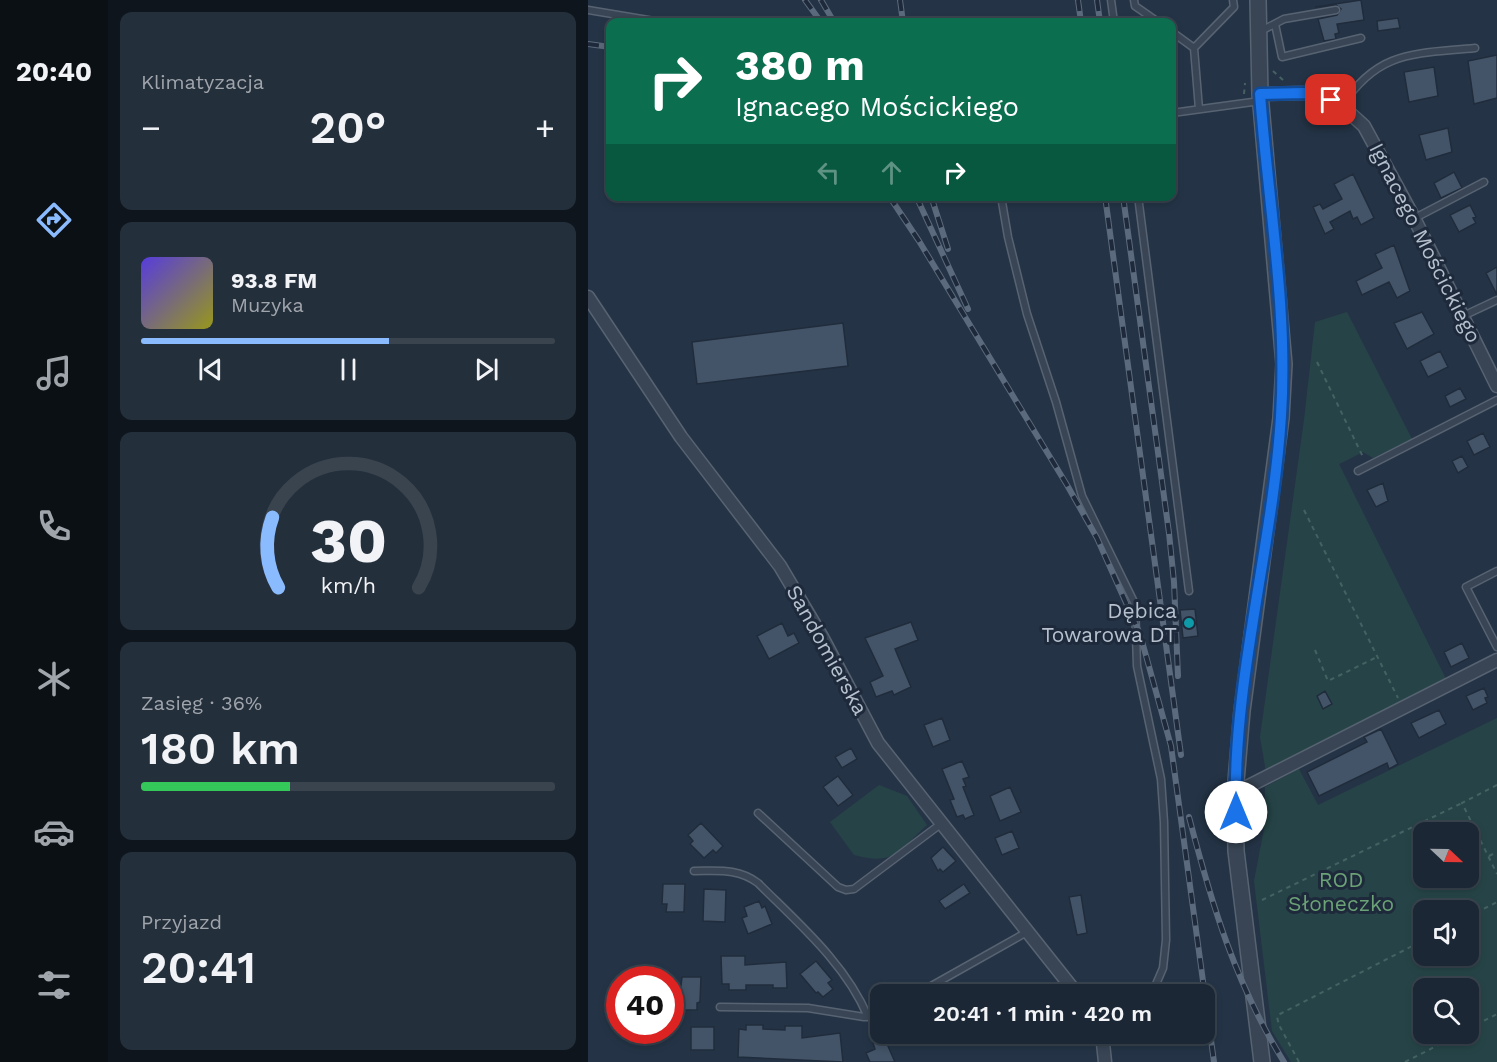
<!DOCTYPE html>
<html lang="pl">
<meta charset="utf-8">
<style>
:root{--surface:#1b2734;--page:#242f3c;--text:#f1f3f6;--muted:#a0a5ac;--line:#39444f;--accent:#8bbbff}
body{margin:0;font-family:"Work Sans",sans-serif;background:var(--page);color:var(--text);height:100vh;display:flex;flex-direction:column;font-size:22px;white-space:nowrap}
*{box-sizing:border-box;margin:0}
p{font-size:20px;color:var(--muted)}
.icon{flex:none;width:33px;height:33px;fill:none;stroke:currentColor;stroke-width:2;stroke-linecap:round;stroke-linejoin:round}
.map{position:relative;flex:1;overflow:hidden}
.drawer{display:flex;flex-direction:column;gap:12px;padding:12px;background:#0f151d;width:480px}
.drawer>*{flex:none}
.hud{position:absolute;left:18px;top:18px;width:570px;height:183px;border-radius:12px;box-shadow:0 3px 9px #0003,0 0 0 2px var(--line);background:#0b6e4f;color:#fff;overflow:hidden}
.needle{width:39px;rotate:112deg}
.fabs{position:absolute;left:825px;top:822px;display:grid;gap:12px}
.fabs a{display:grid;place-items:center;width:66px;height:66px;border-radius:12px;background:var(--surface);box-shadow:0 3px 9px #0003,0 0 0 2px var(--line);font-size:30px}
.speed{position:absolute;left:18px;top:966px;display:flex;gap:12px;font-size:30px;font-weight:700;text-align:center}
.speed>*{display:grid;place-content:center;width:78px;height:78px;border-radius:50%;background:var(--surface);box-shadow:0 3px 9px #0003,0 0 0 2px var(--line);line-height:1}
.speed .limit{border:9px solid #d22;background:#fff;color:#111}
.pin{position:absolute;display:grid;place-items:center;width:51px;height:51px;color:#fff;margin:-26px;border-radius:12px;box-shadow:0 3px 9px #0006}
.me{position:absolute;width:66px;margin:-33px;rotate:0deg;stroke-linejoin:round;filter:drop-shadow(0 0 4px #0008)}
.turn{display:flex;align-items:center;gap:21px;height:126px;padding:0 30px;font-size:27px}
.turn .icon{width:78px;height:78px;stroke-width:2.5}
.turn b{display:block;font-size:42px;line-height:51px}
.lanes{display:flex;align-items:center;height:57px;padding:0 30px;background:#0003;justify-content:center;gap:30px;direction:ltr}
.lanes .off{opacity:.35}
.big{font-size:45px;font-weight:600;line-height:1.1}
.drawer .tile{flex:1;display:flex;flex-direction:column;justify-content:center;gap:9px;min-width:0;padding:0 21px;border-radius:12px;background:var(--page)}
.drawer .dial{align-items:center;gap:0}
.dial svg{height:156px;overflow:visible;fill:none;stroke:var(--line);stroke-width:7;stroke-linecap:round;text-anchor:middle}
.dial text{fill:var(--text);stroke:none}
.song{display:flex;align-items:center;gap:18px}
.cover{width:72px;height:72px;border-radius:9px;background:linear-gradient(135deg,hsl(250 70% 55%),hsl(60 70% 35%))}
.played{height:6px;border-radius:3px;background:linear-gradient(90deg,var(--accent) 60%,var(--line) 60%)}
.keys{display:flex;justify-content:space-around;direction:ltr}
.heat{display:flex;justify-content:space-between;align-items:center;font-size:33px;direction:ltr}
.charge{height:9px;border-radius:4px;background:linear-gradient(90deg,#34c759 36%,var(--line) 0)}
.trip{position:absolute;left:282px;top:984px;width:345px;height:60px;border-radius:12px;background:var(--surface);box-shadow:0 3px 9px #0003,0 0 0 2px var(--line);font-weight:600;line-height:60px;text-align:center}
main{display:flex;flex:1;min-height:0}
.tabs{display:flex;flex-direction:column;width:108px;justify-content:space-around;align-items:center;background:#0b1015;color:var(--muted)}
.tabs .icon{width:42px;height:42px}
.tabs .on{color:var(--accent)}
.tabs b{font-size:27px;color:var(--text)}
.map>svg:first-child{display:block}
</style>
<main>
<nav class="tabs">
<b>20:40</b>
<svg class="icon on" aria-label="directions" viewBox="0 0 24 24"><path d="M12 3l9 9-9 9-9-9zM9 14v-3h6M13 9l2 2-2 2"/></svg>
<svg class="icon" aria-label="music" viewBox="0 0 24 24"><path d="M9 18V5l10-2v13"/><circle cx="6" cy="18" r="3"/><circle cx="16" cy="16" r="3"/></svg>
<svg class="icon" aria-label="phone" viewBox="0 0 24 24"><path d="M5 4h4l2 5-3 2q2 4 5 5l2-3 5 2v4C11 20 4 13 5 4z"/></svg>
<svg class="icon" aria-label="climate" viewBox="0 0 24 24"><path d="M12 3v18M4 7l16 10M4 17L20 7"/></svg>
<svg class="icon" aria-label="car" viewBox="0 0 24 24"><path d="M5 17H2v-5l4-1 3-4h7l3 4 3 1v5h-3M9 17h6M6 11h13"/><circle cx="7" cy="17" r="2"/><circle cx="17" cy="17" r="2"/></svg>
<svg class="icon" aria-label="filters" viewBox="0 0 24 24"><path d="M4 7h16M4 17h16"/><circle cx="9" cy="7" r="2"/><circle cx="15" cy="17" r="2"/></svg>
</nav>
<section class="drawer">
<div class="tile"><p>Klimatyzacja</p>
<div class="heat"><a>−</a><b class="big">20°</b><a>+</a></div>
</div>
<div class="tile">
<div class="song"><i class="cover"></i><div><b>93.8 FM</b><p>Muzyka</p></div></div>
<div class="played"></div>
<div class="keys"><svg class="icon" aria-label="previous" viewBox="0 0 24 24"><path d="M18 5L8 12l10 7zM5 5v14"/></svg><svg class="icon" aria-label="pause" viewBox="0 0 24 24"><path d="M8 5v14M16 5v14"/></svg><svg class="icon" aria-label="next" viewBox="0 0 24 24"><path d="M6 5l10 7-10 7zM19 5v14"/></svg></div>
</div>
<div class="tile dial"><svg viewBox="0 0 100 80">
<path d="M14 69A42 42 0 1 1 86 69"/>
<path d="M14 69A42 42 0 0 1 11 33" stroke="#8bbbff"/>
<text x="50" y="56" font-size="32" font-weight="700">30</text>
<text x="50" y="72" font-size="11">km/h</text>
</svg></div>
<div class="tile"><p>Zasięg · 36%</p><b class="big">180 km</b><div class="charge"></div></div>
<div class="tile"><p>Przyjazd</p><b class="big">20:41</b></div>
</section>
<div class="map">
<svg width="909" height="1062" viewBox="0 0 909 1062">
<rect width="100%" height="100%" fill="#243446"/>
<path fill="#264447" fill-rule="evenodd" d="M759 312 824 439 785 458 775 452 751 464 858 679 678 772 672 737 716 420 727 322Z
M909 718V1062H703L684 1031 666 881 676 829 677 787 711 769 730 805ZM836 832H880V878H836ZM836 910H880V956H836ZM836 988H880V1034H836Z
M291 785 319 796 339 825C310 851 307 866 266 855L242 822Z"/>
<path fill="#435468" stroke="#202c3c" stroke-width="1.5" d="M773 0 776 20 749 24 751 33 747 34 748 39 736 41 730 19 749 15 753 9 748 5 727 7Z
M810 18 812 28 790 31 789 21Z
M909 55V98L886 104 880 61Z
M846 67 850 96 821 102 816 72Z
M860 128 864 152 838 160 831 135Z
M866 172 874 188 853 198 846 183Z
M765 174 786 218 773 225 769 217 765 219 762 211 742 222 746 229 737 234 725 207 732 204 735 209 754 199 746 184Z
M882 205 888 217 885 218 888 223 871 232 862 215Z
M806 245 822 291 809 298 801 282 774 295 768 281 794 268 787 254Z
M909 267V295L898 273Z
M834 312 846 334 819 349 806 323Z
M255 323 260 366 109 384 104 342Z
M852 351 860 367 840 377 832 361Z
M872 388 878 399 862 407 857 396Z
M895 433 902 447 886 455 879 441Z
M874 456 880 467 870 473 864 461Z
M795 483 800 501 788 507 779 490Z
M607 609 610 636 595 638 592 610Z
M323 622 330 640 307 649 323 687 306 695 304 691 288 697 282 682 295 676 277 638Z
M194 623 200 636 206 633 211 643 181 659 169 636Z
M874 643 881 658 863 667 856 652Z
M896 688 900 697 897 698 899 703 885 710 878 696Z
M737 691 744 704 735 709 729 696Z
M851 710 858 724 831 738 823 723Z
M354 718 362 740 345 747 336 725Z
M793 729 810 764 801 769 799 763 731 796 719 772 779 742 776 737Z
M263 748 269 759 254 768 247 757Z
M374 761 381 777 375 779 378 786 375 787 386 815 377 819 375 815 369 817 362 800 366 799 354 769Z
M250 776 265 795 250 806 235 787Z
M422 787 433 812 412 821 402 796Z
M113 823 135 846 128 853 125 850 116 858 102 844 105 841 100 835Z
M424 831 431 848 414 855 407 838Z
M355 847 368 861 355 872 352 869 350 871 343 858Z
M75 884H97L96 912H78L79 904H74Z
M376 884 382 893 357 909 351 901Z
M116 889 138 890 137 922 115 921Z
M493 895 499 933 489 935 481 897Z
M171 901 174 908 177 906 184 924 160 934 154 918 159 916 156 907Z
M133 956H157V965L198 962 199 988H185V985H158V990H141V984H134Z
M228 961 244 980 240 983 245 989 235 997 230 992 228 993 212 974Z
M94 977H113L112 1002 109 1003V1010H94V1002H91Z
M158 1025H175V1029L197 1030V1026H214V1038L252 1033 255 1062 150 1057 151 1029 158 1030Z
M103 1027H126V1050H103Z
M296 1037 307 1062H282L278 1053 287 1049 285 1043Z"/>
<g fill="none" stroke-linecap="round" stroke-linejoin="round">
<g stroke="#586372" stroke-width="9">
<path id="service" d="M523 0 526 22
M546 0 547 6 570 22
M0 10 72 22
M687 24 694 57 773 38
M584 32 606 48
M671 32 696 19 748 10
M754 106C790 50 827 54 887 48
M611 109 606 48 646 7 645 0
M584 113 672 101
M413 196 420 237 439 314 468 402 494 496 547 604 549 666 573 779 576 822 578 940 575 968 566 989 560 994
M550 196 601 591
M827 218 896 182
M875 316 909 300
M770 471 909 400
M909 571 878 587 909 647
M170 813 250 887 258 890 266 889 354 823
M106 871C130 871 150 868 170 883 210 923 258 964 280 1017
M329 994 439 932
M132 1007 220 1008 276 1017 292 1015"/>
</g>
<g stroke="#586372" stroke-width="15">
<path id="minor" d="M672 94 716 93 734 97 754 106 776 126 826 218 909 386
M0 297 93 437 192 566 234 637 290 743 489 994
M647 793 909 660
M512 1034 515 1043 517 1062"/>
</g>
<g stroke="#586372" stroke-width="18">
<path id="tertiary" d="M670 0 672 94 696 364 693 418 654 711 647 793 648 851 674 1062"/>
</g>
<path stroke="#456162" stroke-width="2" stroke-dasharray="4.5 4.5" stroke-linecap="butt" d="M685 71 696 81
M656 94 657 83
M729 362 775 457
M716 510 810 698
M727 650 740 681 789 657
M909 785 874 803 909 874
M901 856 909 852
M674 900 874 803
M880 917 909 902
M880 1029 909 1014
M711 1062 691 1025 689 1017 692 1014 836 940
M817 1062 872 1034"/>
<use href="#service" stroke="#394555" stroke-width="6"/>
<use href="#minor" stroke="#394555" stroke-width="12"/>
<use href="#tertiary" stroke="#394555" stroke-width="15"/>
<g stroke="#5b6a7c" stroke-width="6">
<path id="rail" d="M217 0 233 22
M233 0 246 22
M312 0 315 22
M490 0 493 22
M509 0 512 22
M0 44 22 47
M301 196 331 241 479 485 509 538 552 634 583 746 626 1062
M328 196 380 309
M343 196 360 249
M517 196 593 755
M535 196 581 533 586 582 590 676
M601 817C624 905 647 983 696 1062"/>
</g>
<use href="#rail" stroke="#1e2a3b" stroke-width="4" stroke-dasharray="11" stroke-linecap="butt"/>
</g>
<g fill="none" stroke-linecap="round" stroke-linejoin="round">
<g stroke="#114b97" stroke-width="15">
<path id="route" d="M648 812C644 682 685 546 693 416 700 308 680 202 672 94L716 93 743 100"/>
</g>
<use href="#route" stroke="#1a73e8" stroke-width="10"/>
</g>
<circle fill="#0f9aa8" stroke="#1e2a3b" stroke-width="2" cx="601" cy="623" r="6"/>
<g text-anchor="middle" stroke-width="6" stroke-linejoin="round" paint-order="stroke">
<g font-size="21" fill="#b7c1ce" stroke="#1e2a3b">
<text transform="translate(837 243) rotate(63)" y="7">Ignacego Mościckiego</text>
<text transform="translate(239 650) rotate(61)" y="7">Sandomierska</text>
</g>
<g font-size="21" fill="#b7c1ce" stroke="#1e2a3b" text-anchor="end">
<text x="589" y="618">Dębica<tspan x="589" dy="24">Towarowa DT</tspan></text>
</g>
<g font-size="21" fill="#6ba276" stroke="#1e2a3b">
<text x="753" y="887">ROD<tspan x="753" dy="24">Słoneczko</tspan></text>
</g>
</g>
</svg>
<div class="fabs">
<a><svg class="needle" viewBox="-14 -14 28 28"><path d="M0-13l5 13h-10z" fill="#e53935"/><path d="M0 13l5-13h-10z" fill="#a0a5ac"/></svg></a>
<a><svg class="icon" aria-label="sound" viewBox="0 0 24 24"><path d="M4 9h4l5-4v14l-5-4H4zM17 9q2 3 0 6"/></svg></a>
<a><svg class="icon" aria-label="search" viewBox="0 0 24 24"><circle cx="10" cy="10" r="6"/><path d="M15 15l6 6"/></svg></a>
</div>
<div class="speed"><div class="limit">40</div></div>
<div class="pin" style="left:743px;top:100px;background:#d93025"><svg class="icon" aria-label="arrive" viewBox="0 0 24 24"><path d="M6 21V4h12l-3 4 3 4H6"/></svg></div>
<svg class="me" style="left:648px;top:812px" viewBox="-20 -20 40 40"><circle r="19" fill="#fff"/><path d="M0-13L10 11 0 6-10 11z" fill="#1a73e8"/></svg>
<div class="trip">20:41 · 1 min · 420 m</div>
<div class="hud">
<div class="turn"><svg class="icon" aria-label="right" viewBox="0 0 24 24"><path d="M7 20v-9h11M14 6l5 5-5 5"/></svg><div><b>380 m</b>Ignacego Mościckiego</div></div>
<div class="lanes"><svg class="icon off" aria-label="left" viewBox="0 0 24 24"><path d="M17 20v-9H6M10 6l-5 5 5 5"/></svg><svg class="icon off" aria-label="ahead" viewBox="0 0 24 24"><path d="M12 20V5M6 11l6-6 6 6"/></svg><svg class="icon" aria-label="right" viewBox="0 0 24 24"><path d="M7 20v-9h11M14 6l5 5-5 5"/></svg></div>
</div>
</div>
</main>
